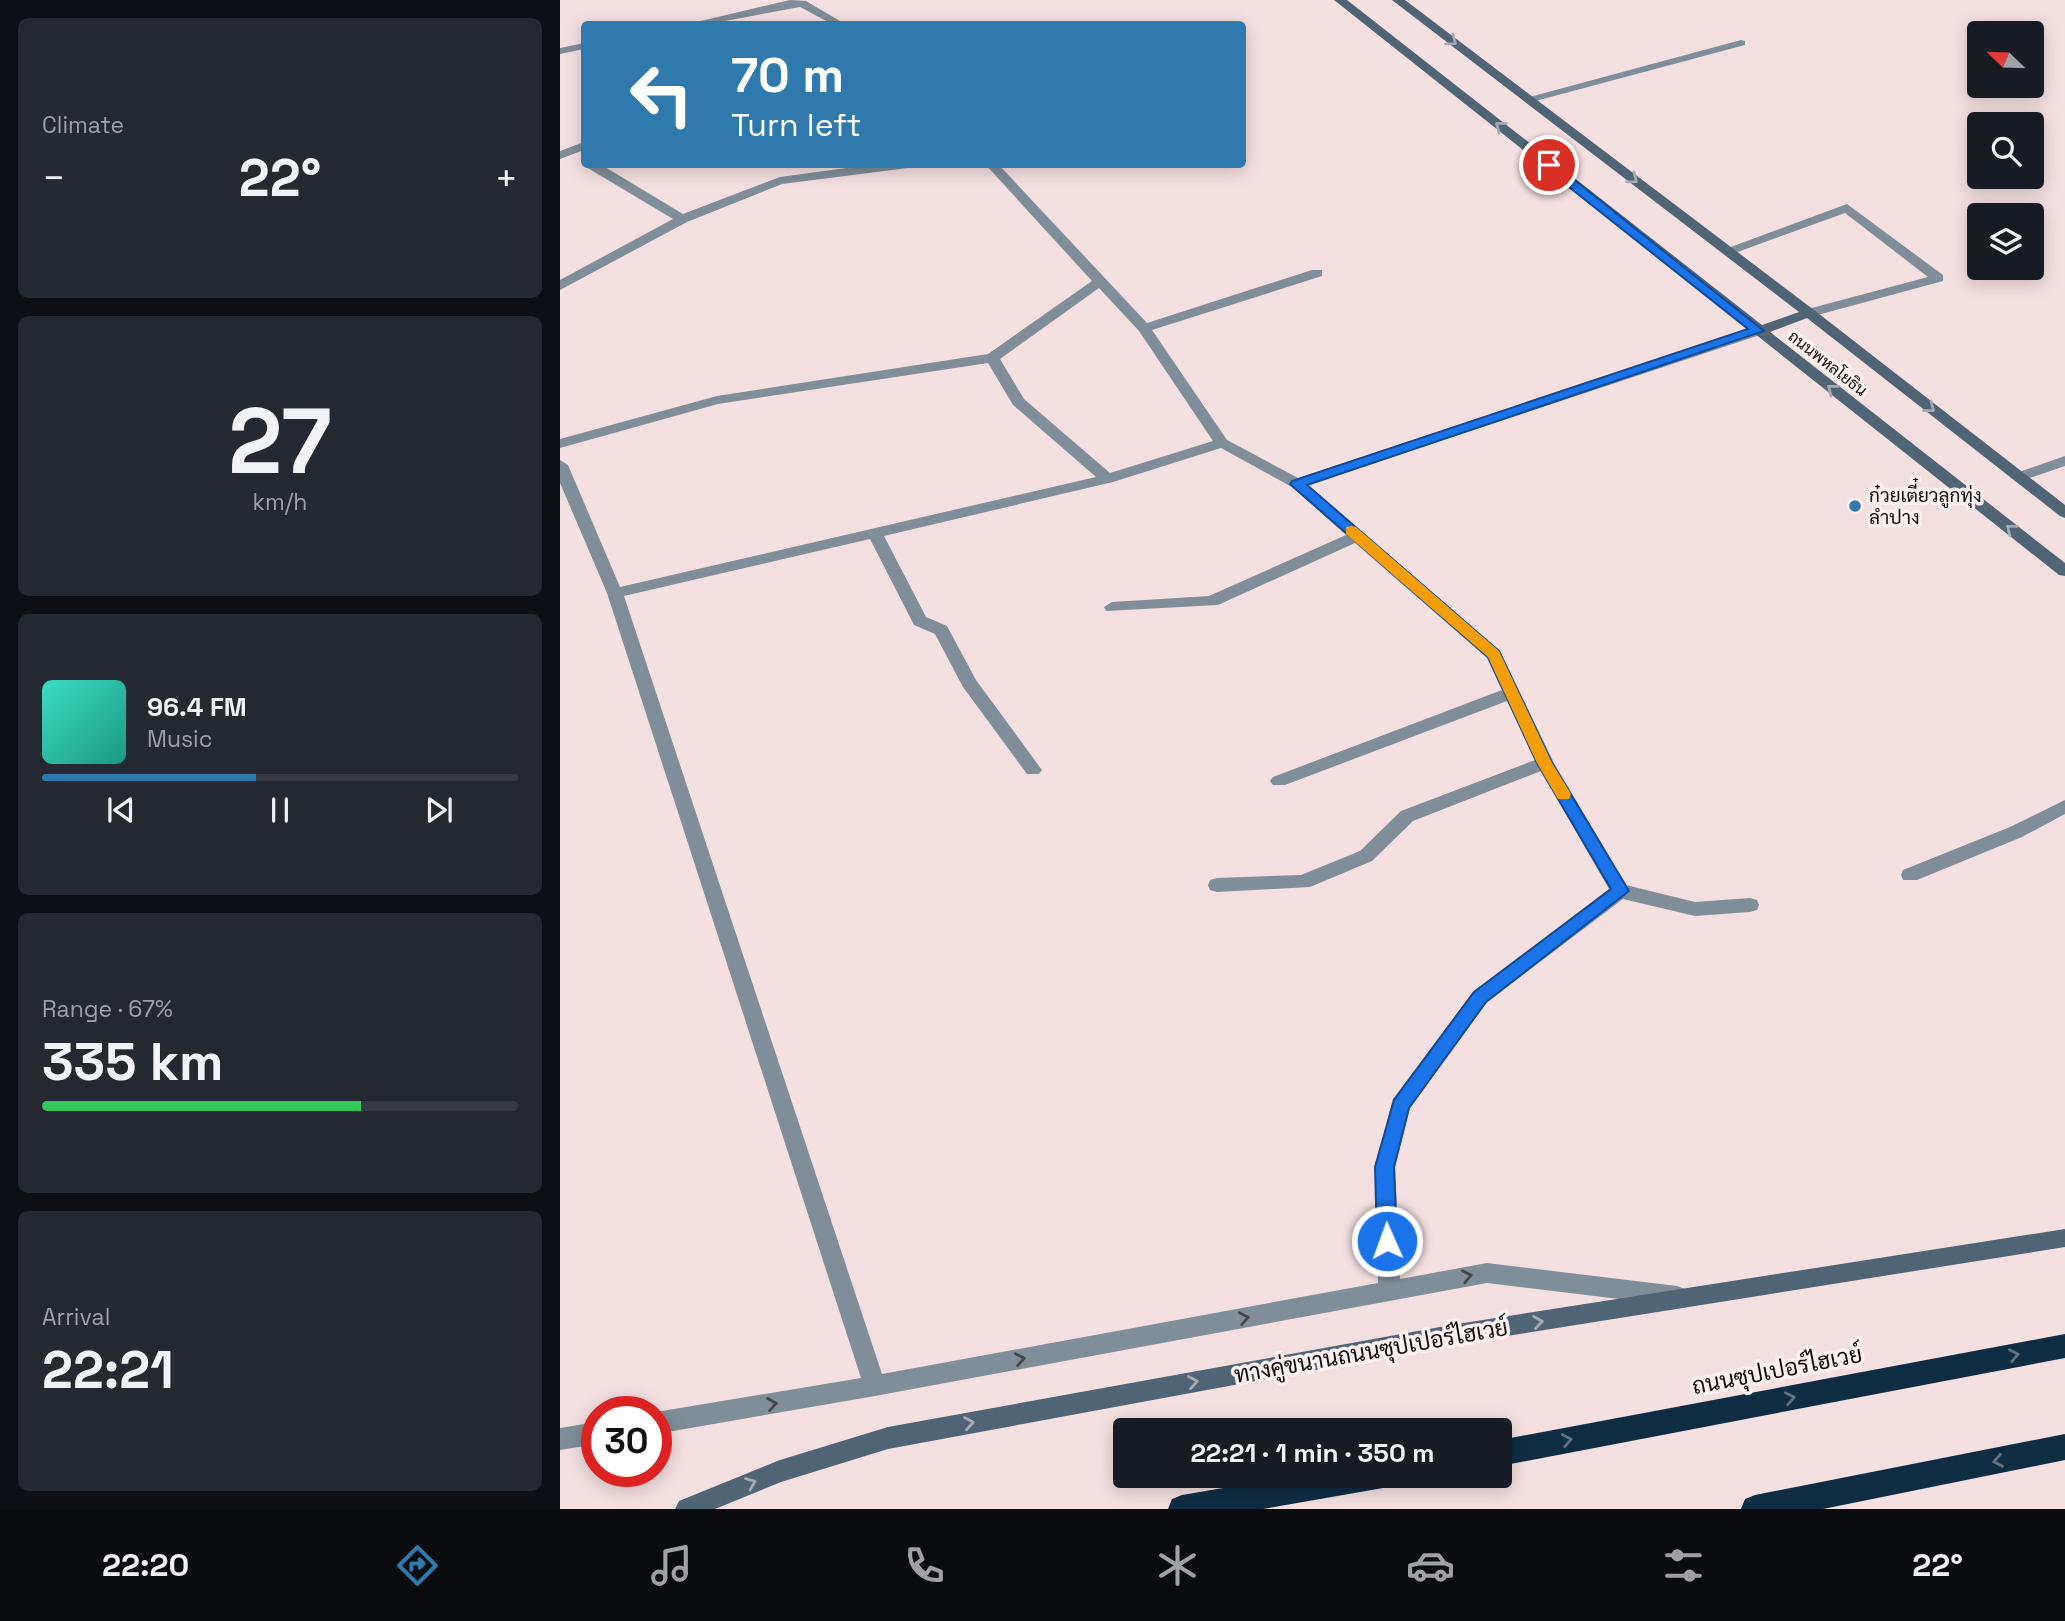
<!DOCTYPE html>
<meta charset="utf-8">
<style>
:root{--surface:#171b24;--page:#242831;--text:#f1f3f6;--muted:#9ea1a6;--line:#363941;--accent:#2f79ac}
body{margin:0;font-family:"Space Grotesk",Sarabun,sans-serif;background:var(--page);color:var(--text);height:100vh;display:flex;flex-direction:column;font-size:26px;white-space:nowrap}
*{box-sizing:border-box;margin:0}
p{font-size:23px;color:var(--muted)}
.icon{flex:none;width:38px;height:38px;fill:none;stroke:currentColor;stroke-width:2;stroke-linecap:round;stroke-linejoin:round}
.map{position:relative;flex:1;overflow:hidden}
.panel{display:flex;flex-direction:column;gap:18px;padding:18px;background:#0d0f14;width:560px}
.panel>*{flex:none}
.top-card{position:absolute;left:21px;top:21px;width:665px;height:147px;border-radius:7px;box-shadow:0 4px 18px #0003;background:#2f79ac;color:#fff;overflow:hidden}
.needle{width:46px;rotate:293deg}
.tools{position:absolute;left:1407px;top:21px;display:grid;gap:14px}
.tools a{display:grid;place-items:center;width:77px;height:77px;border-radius:7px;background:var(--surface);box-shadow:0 4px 18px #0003;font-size:35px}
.speed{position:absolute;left:21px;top:1396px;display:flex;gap:14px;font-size:35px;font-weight:700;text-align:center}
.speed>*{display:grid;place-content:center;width:91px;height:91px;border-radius:50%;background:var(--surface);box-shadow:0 4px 18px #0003;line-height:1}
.speed .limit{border:10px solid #d22;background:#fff;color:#111}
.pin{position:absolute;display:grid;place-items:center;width:60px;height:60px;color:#fff;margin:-30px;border:4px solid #fff;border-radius:50%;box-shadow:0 2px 7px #0007}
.me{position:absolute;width:77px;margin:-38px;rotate:358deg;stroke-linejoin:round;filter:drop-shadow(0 0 5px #0008)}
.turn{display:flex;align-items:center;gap:24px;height:147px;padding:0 35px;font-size:32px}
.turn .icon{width:91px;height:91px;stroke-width:2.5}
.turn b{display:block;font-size:49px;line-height:60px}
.big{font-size:52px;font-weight:800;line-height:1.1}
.panel .card{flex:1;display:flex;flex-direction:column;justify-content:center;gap:10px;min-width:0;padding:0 24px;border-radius:10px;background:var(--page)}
.panel .dial{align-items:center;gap:0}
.dial b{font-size:91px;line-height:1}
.song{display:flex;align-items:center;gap:21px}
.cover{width:84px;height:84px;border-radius:10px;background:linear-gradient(135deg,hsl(170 70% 55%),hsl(170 70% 35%))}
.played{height:7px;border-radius:4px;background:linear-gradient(90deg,var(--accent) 45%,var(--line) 45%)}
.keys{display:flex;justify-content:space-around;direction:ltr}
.heat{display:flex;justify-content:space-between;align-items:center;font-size:38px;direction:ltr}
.charge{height:10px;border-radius:5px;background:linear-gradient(90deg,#34c759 67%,var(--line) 0)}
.trip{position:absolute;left:553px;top:1418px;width:399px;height:70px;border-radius:7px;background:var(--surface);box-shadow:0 4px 18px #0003;font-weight:800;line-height:70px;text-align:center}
.tabs{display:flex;height:112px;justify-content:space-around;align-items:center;background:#090b0e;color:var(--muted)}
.tabs .icon{width:49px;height:49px}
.tabs .current{color:var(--accent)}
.tabs b{font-size:32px;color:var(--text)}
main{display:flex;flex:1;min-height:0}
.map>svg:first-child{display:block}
</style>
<main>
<section class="panel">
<div class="card"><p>Climate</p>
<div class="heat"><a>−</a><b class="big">22°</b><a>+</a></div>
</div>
<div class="card dial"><b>27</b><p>km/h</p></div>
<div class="card">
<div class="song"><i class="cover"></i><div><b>96.4 FM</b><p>Music</p></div></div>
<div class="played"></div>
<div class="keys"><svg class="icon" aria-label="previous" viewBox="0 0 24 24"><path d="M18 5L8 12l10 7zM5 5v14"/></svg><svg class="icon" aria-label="pause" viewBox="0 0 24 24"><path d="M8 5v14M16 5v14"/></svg><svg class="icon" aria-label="next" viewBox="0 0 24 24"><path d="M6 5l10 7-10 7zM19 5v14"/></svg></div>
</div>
<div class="card"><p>Range · 67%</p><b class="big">335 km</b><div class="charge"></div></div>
<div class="card"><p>Arrival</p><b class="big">22:21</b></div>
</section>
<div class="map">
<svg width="1505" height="1509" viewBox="0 0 1505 1509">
<rect width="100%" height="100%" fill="#f5e0e1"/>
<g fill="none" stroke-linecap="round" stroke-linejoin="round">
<path fill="#7f8e99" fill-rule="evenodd" d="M1181 40 1185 41V45L968 103 962 99Z
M1287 204 1383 275V281L1254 316H1244V310L1368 277 1285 213 1172 254 1167 255 1160 251Z
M1505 456V466L1458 482 1450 477 1453 474Z"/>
<path fill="#7f8e99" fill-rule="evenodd" d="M230 0 246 1 285 24H272L240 7 149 24H128Z
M24 43V49L0 54V48Z
M24 142V150L0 159V151Z
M24 163 40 164 123 214 220 177 316 164H354L348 168 222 184 127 222 0 290V280L113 219 26 167Z
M425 164H438L587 323 752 270H762V276L592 330 667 440 738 478 1193 328 1198 327 1205 331 1203 334 748 485 940 651 994 763 1066 885 1135 902 1190 898 1197 900 1199 905 1197 910 1190 912 1135 916 1063 899 927 1002 850 1108 835 1167 840 1279 927 1263 1117 1286 1125 1289 1128 1296 1125 1303 1117 1306 927 1283 315 1396 96 1434V1412L301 1378 47 593 0 483V460L8 465 60 587 536 477 453 405 428 363 158 404 0 448V439L157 396 428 354 532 281ZM539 288 579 331 653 441 550 473 464 399 440 359ZM661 448 732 487 786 535 649 596 552 602 544 607 546 611 658 605 795 543 927 658 942 690 713 777 710 781 713 785H725L947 701 975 760 841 811 800 851 741 875 657 878 650 880 648 885 650 890 657 892 750 887 812 861 853 821 981 771 1049 889 913 992 833 1099 815 1167 818 1283 322 1374 64 596 310 539 354 625 375 634 403 687 467 774H479L482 770 479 766 416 680 387 626 366 617 324 536 553 482Z
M1505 800V814L1462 837 1357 880H1343L1341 875 1343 870 1450 827Z
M37 1422V1444L0 1450V1428Z"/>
<path fill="#4f6474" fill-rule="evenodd" d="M774 0H787L1202 325 1239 312 832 0H845L1254 310 1505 505V518L1500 516 1247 318 1210 332 1505 563V576L1499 575Z
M1505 1229V1247L891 1345 328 1449 221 1482 155 1509H115L119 1501 220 1460 328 1427 891 1325Z"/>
<path fill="#0e2d43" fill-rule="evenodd" d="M1505 1334V1358L940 1466V1440Z
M1505 1434V1460L1263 1509H1181L1185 1499 1195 1495Z
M741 1475H837L833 1485 823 1488 703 1509H608L612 1499 622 1495Z"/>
</g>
<defs><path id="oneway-chevron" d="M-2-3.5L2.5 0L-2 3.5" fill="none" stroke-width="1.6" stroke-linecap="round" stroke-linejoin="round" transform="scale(1.75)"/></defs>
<g stroke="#a6aab2">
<use href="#oneway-chevron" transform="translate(892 41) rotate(37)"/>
<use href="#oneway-chevron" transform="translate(940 126) rotate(-142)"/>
<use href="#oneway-chevron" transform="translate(1073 179) rotate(37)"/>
<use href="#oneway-chevron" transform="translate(1272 389) rotate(-142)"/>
<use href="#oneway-chevron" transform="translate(1370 408) rotate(38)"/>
<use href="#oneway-chevron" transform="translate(1451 529) rotate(-142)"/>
<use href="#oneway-chevron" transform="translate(978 1322) rotate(-9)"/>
<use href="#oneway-chevron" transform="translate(633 1382) rotate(-10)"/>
<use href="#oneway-chevron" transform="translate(409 1423) rotate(-10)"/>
<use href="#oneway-chevron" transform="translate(191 1483) rotate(-22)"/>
</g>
<g stroke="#44474c">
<use href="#oneway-chevron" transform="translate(907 1276) rotate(-11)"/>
<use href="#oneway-chevron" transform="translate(684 1318) rotate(-11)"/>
<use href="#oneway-chevron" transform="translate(460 1359) rotate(-11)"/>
<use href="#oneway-chevron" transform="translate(212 1404) rotate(-9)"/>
</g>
<g stroke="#617180">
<use href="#oneway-chevron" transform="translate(1454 1355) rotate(-11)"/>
<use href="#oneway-chevron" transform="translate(1230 1398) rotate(-11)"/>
<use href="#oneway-chevron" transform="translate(1007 1440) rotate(-11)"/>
<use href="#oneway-chevron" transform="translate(1438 1461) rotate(169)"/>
</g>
<path fill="#1a73e8" stroke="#114b97" stroke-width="2" d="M985 163H993L1204 331 747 485 939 651 992 763 1069 891 926 1002 849 1108 834 1167 837 1241 834 1247 827 1250 820 1247 817 1241 815 1167 834 1100 914 992 1051 889 977 763 928 657 730 484 732 481 1188 329 985 168Z"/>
<path fill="#f59e0b" d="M791 526 796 527 939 651 992 763 1011 794 1009 799H998L977 763 928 657 786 534V527Z"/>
<circle fill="#2f79ac" stroke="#fcf0f0" stroke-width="2.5" cx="1295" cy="506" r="7"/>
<g text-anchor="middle" stroke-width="7" stroke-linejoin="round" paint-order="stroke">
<g font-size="16" fill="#140d0d" stroke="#fcf0f0">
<text transform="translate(1268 363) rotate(38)" y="6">ถนนพหลโยธิน</text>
</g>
<g font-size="19" fill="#140d0d" stroke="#fcf0f0" text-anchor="start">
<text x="1309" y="502">ก๋วยเตี๋ยวลูกทุ่ง<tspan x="1309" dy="22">ลำปาง</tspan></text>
</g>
<g font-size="23" fill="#140d0d" stroke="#fcf0f0">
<text transform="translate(811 1351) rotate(-10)" y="8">ทางคู่ขนานถนนซุปเปอร์ไฮเวย์</text>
<text transform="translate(1217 1370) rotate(-11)" y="8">ถนนซุปเปอร์ไฮเวย์</text>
</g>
</g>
</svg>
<div class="tools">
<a><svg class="needle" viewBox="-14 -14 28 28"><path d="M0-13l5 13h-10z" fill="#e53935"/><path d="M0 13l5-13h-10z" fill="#9ea1a6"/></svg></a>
<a><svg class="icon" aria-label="search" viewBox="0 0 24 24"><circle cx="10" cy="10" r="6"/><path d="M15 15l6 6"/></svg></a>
<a><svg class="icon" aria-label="layers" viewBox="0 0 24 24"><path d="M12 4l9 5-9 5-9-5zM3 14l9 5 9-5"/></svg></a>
</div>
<div class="speed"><div class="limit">30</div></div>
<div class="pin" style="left:989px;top:165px;background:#d93025"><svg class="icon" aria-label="arrive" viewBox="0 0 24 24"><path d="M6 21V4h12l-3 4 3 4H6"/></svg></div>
<svg class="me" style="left:827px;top:1241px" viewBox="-20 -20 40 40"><circle r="17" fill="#1a73e8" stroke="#fff" stroke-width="3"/><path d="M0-11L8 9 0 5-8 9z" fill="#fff"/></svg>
<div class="trip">22:21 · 1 min · 350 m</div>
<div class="top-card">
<div class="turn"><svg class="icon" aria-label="left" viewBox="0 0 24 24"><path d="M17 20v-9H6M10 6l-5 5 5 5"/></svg><div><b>70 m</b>Turn left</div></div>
</div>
</div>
</main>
<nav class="tabs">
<b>22:20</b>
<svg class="icon current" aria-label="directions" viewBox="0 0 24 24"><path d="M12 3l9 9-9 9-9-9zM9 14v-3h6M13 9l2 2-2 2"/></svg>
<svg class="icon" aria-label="music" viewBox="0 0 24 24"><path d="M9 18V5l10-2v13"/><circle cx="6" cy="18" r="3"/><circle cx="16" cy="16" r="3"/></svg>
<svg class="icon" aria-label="phone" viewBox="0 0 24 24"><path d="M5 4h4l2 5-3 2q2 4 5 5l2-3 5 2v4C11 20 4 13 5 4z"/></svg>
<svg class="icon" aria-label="climate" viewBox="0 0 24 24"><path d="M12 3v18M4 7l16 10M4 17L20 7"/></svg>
<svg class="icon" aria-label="car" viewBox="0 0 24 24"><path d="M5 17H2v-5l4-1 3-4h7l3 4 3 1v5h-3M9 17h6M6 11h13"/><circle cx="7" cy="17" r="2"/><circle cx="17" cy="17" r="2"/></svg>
<svg class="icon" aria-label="filters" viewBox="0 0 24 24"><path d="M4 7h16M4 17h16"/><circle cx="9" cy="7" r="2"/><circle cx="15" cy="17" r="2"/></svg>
<b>22°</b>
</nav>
